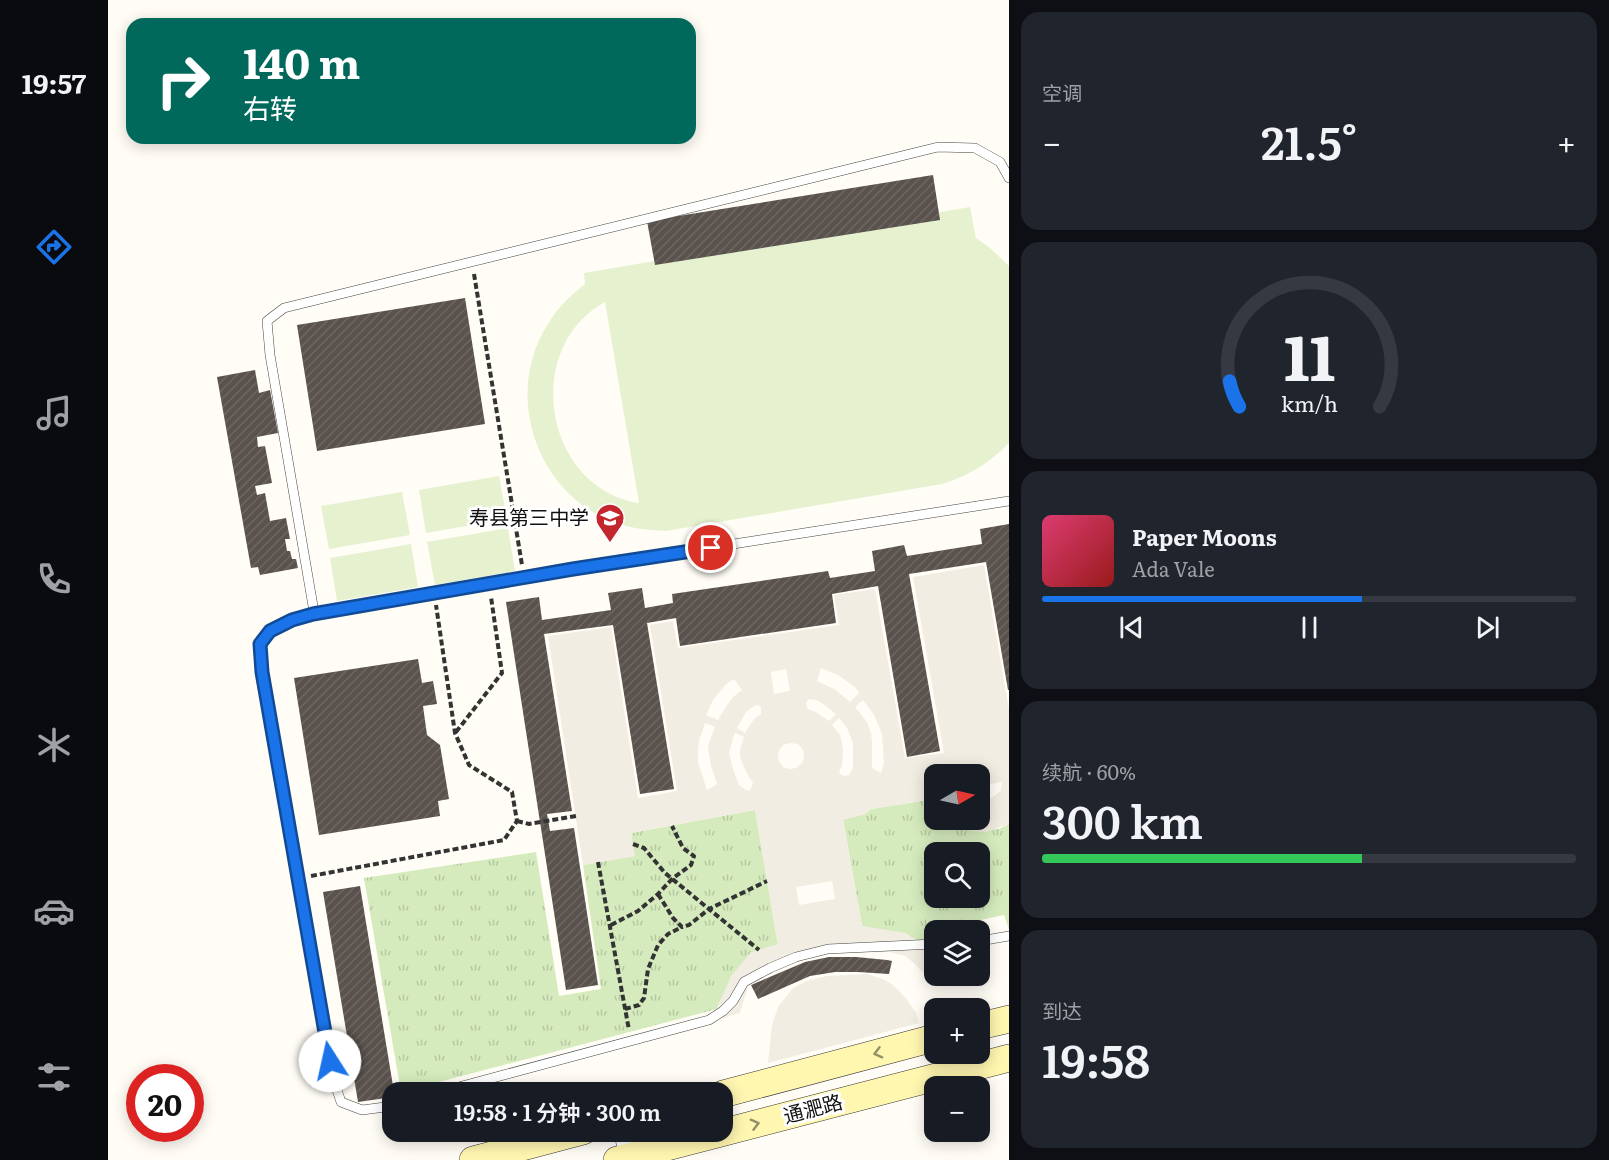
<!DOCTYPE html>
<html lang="zh">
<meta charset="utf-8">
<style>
:root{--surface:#171b24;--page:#20242c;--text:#f1f3f6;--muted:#9ea1a6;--line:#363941;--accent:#1a73e8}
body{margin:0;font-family:Literata,"Noto Sans SC",serif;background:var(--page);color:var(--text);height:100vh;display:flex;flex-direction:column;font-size:22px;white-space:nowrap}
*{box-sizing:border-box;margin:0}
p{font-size:20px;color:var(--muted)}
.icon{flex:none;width:33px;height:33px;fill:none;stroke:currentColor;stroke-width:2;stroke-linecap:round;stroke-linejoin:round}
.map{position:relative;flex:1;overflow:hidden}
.drawer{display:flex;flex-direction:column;gap:12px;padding:12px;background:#0d0f14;width:600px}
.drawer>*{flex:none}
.guide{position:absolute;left:18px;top:18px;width:570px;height:126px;border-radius:18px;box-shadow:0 3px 15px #0003;background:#00695c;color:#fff;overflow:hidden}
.needle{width:39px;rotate:81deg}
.tools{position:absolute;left:816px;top:764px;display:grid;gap:12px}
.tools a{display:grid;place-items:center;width:66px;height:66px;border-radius:12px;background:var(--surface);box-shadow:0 3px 15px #0003;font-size:30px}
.speed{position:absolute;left:18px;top:1064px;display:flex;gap:12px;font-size:30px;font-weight:700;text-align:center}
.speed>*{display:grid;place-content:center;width:78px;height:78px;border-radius:50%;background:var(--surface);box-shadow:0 3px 15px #0003;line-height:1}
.speed .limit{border:9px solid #d22;background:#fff;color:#111}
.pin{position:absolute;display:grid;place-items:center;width:51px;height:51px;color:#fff;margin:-26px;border:3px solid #fff;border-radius:50%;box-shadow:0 2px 6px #0007}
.me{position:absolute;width:66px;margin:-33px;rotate:350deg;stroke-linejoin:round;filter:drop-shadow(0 0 4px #0008)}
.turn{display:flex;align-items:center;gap:21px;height:126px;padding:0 18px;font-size:27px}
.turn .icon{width:78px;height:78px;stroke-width:2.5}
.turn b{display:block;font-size:42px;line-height:51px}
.big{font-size:45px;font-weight:600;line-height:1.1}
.drawer .tile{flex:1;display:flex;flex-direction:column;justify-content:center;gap:9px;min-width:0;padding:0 21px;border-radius:18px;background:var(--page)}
.drawer .dial{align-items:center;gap:0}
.dial svg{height:156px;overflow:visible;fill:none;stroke:var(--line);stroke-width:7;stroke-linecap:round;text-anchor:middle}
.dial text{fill:var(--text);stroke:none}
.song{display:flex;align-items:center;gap:18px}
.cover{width:72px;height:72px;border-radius:9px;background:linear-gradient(135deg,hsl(340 70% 55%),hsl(0 70% 35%))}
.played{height:6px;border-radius:3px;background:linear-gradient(90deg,var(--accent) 60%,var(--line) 60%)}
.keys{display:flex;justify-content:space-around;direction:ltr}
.heat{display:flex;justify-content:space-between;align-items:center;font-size:33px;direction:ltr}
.charge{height:9px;border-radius:4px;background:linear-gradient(90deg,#34c759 60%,var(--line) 0)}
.trip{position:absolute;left:274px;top:1082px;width:351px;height:60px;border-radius:18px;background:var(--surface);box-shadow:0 3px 15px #0003;font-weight:600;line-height:60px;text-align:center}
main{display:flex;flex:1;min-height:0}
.tabs{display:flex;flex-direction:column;width:108px;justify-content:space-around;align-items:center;background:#090b0e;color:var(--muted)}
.tabs .icon{width:42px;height:42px}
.tabs .selected{color:var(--accent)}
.tabs b{font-size:27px;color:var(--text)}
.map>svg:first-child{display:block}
</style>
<main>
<nav class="tabs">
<b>19:57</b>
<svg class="icon selected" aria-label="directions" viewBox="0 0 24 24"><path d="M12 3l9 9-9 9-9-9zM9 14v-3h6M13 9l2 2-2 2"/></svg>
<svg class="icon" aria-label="music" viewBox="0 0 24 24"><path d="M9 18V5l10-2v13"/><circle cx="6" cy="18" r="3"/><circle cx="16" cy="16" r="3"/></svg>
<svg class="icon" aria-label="phone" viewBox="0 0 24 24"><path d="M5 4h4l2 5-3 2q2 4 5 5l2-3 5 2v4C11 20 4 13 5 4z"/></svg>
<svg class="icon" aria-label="climate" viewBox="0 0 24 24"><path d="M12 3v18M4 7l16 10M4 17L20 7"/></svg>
<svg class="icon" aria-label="car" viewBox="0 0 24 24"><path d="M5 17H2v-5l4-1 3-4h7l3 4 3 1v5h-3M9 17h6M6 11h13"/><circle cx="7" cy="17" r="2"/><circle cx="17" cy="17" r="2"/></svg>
<svg class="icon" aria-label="filters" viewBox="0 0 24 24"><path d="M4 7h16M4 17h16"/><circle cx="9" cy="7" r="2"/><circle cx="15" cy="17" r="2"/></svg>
</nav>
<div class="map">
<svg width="901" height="1160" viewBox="0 0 901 1160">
<defs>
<pattern id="grass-tufts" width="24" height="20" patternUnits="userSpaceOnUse" patternTransform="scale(1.5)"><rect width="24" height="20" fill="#d5ebbd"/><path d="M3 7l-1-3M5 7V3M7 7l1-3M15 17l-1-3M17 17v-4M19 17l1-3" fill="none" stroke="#b6c8a1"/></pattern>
<pattern id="building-hatch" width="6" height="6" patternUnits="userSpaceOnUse" patternTransform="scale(1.5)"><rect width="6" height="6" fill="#5a524d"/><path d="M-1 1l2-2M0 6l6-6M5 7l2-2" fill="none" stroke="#6d6662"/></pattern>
</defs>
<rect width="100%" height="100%" fill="#fffdf5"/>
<path fill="url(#grass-tufts)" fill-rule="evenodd" d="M826 799V819H847L855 828 891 829 901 824V929L896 915 826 930 825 931 826 953 822 955 814 943 754 926 735 819 757 814 763 809ZM826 852H872V897H826Z
M647 810 670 945 658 948 612 1001 609 1009 293 1092 256 878 428 852 451 996 493 989 475 865 526 856 523 833Z"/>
<path fill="#e6f2cf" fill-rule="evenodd" d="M862 207 868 238 882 248 901 266V443C880 464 862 475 834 484L558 531C538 530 519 528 500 520 426 488 396 392 440 324 449 308 463 295 477 284L476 273ZM497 302 531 503C436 488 413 348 497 302Z
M391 476 399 519 318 533 311 490Z
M294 492 302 535 221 549 213 506Z
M400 528 407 571 327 585 319 542Z
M303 544 310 587 229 601 222 558Z"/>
<path fill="#f1ede2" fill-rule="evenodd" d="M876 565 901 709V824L878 832 865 831 855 828 847 819H872V799H878L884 798 893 790 894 782 872 786V774H826V799L763 809 757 814 735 820 754 926 798 933 814 943 822 955 826 968 815 973 807 964 797 956 781 952 721 953 697 959 641 983 632 1013 607 1020 612 1001 623 976 643 952 670 944 647 810 523 833 527 856 475 865 440 636 503 627 530 798 569 791 542 625 565 621 570 648 731 625 726 595 767 589 797 758 836 753 805 577ZM713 668 730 675 747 687 751 693 742 702 728 690 709 681ZM678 669 682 691 666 694 663 672ZM626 679 634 690 625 697 619 705 610 720 598 715 605 700 618 684ZM701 699 708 700 714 703 728 714 721 721 708 712 700 709 698 703ZM755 700 766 715 774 734 776 763 773 773 764 768V742L763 733 759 722 747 707ZM649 705 653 707V714L646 719 637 733 629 728 638 712 646 706ZM731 718 739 728 745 743V768L741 775 737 776 733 775 731 771 734 766 735 751 734 743 732 735 724 725ZM597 723 607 727 600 746 603 766 609 784 599 790 590 762V751L591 741ZM627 733 636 737 632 749V757L638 772 645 783 642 790H638L631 785 625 769 621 753 625 738ZM682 743 690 744 695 750 696 757 694 763 688 768 681 769 675 767 671 762 670 756 671 750 675 745ZM724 881 727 899 691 905 688 887Z
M759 974 775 979 785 985 797 997 808 1013 811 1023 660 1063 664 1025 670 1007 685 988 701 980 719 976Z"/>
<path fill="url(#building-hatch)" d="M825 175 832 220 547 265 539 221Z
M357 298 377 424 209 451 189 325Z
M147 370 151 393 162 390 170 433 149 437 150 447 157 446 164 483 147 486 149 495 157 493 162 521 178 518 182 539H177L179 551H182L184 559H188L190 568 152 575 150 567 143 568 109 377Z
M901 524V690H900L878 562 801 574 832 751 799 757 770 586 724 594 728 623 572 646 568 618 539 623 566 789 532 794 505 625 436 634 464 811 439 814 442 831 466 828 490 985 458 990 398 602 431 597 434 620 503 610 500 593 534 588 537 608 565 603 564 594 720 571 722 578 767 571 764 551 796 545 799 556 874 544 872 529Z
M310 659 314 683 325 681 329 704 315 706 319 735 332 745 341 799 330 801 332 816 211 835 186 678Z
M252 886 286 1092H285V1097L250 1102 215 892Z
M721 957H748L779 960 784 961 781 974 750 972H727L702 976 650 999 643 985 697 962Z"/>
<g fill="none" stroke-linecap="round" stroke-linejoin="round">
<g stroke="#444" stroke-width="10">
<path id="lane" d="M205 606 162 355 159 321 176 308 830 147 867 148 892 162 901 178
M872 941 901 936
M332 1092 601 1020 615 1011 625 1001 636 982 662 968 688 957 720 949 826 944
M285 1106 254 1110 233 1102 227 1084 154 672 152 644 162 631 184 620 205 614 465 569 901 501"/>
</g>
<g stroke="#444" stroke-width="21">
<path id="street" d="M516 1131 522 1160"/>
</g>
<g stroke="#333" stroke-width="28">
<path id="secondary" d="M872 1026 901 1019
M615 1094 826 1038
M365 1160 475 1131
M509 1160 901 1058"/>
</g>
<path stroke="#333" stroke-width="4" stroke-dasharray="6 3" stroke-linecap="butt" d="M366 274 414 565
M348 732 394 673 383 597
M409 821 421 824 468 816
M525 844 536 848 557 873 651 950
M490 862 521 1030
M203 876 396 840 409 821 404 792 361 765 347 733 328 605
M550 894 565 918 574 927 581 925 601 909 659 881
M503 925 530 911 550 894 564 879 583 865 586 856 575 848 564 826
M517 1009 531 1005 536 998 540 969 550 945 560 934 574 927"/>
<use href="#lane" stroke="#fff" stroke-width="9"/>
<use href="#street" stroke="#fff" stroke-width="20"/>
<use href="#secondary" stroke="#fff6b0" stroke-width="27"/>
</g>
<defs><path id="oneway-chevron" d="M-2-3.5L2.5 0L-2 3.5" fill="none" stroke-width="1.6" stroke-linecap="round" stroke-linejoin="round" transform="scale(1.5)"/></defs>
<g stroke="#948f68">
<use href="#oneway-chevron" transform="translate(770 1053) rotate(165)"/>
<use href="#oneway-chevron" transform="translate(647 1124) rotate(-15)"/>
</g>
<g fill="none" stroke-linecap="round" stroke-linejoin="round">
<g stroke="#114b97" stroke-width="15">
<path id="route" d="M222 1061 154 672 152 644 162 631 184 620 205 614 465 569 603 548"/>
</g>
<use href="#route" stroke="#1a73e8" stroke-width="10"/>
</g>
<defs>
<g id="school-pin" transform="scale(1.5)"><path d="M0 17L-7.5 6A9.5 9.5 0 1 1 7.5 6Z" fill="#c4262e" stroke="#fff"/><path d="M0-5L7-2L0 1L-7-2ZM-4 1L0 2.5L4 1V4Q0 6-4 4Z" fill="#fff"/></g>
</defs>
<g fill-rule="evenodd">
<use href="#school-pin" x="502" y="518"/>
</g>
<g text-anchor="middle" stroke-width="6" stroke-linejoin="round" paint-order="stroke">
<g font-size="20" fill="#111" stroke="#fff" text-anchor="end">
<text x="481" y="525">寿县第三中学</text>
</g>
<g font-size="20" fill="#111" stroke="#fff">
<text transform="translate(705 1109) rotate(-15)" y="7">通淝路</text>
</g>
</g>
</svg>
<div class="tools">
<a><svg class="needle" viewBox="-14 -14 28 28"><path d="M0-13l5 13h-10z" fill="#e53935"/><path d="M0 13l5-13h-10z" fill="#9ea1a6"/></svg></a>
<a><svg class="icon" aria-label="search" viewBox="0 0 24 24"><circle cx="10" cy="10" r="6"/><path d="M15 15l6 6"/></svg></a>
<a><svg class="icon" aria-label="layers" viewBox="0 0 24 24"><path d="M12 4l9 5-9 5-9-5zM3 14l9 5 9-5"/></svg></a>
<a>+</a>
<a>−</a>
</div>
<div class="speed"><div class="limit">20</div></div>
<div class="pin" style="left:603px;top:548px;background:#d93025"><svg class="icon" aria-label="arrive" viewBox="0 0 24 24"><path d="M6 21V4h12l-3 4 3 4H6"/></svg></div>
<svg class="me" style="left:222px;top:1061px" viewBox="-20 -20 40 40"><circle r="19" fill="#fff"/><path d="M0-13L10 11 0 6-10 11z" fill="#1a73e8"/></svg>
<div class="trip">19:58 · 1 分钟 · 300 m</div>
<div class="guide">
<div class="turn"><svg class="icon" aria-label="right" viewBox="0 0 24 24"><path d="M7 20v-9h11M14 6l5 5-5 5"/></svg><div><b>140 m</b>右转</div></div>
</div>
</div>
<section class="drawer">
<div class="tile"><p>空调</p>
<div class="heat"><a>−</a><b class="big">21.5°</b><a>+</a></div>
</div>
<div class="tile dial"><svg viewBox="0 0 100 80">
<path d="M14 69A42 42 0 1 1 86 69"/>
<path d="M14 69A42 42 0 0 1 9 56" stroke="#1a73e8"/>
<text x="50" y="56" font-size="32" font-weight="700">11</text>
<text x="50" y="72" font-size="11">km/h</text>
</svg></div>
<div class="tile">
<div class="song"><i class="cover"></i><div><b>Paper Moons</b><p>Ada Vale</p></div></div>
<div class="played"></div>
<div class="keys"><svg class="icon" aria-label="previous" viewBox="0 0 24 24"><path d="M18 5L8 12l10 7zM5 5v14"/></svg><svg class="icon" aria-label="pause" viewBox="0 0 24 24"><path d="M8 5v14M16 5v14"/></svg><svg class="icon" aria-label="next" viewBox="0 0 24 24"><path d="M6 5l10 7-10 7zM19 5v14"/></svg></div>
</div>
<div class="tile"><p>续航 · 60%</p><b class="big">300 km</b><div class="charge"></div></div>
<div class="tile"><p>到达</p><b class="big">19:58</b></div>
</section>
</main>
